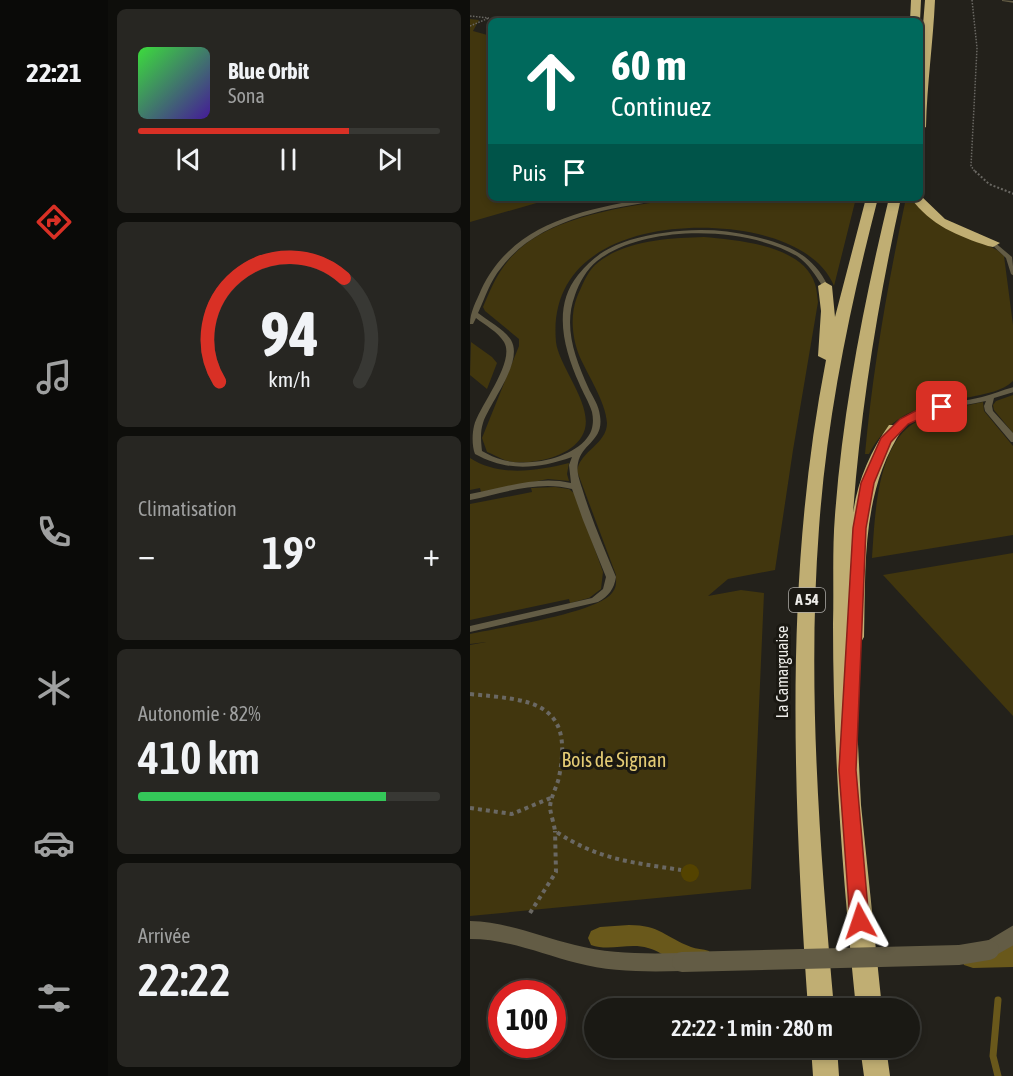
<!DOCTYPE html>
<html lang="fr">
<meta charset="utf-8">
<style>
:root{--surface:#1a1914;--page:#272622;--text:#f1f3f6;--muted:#9fa0a0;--line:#383834;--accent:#d93025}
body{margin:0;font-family:"Asap Condensed",sans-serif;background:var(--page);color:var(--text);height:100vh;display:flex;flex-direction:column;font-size:22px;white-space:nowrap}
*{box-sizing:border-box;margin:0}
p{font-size:20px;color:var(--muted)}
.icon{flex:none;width:33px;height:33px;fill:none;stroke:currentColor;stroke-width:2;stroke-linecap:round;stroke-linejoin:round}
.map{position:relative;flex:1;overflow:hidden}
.details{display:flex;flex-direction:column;gap:9px;padding:9px;background:#0e0e0b;width:362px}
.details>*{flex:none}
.top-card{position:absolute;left:18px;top:18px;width:435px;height:183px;border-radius:9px;box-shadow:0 3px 9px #0003,0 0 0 2px var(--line);background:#00695c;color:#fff;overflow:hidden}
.speed{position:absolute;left:18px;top:980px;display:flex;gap:12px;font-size:30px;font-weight:700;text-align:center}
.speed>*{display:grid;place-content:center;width:78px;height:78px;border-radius:50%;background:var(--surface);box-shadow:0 3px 9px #0003,0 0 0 2px var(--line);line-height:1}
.speed .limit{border:9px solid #d22;background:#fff;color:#111}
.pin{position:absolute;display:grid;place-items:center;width:51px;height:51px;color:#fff;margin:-26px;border-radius:12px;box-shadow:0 3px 9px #0006}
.me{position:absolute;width:66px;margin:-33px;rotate:355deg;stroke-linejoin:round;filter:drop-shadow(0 0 4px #0008)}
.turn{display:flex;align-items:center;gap:21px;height:126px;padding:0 24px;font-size:27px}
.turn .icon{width:78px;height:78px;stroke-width:2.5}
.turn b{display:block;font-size:42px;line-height:51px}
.then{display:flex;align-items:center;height:57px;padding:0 24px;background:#0003;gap:12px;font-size:22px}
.big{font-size:45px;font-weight:600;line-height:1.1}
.details .widget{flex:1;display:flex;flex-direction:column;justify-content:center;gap:9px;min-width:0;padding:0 21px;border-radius:9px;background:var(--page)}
.details .dial{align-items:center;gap:0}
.dial svg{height:156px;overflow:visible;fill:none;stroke:var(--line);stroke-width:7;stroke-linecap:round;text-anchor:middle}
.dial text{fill:var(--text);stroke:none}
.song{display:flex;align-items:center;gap:18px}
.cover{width:72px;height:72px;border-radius:9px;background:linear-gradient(135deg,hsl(120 70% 55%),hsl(260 70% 35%))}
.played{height:6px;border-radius:3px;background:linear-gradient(90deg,var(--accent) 70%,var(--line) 70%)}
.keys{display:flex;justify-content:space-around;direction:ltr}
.heat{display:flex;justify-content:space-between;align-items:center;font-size:33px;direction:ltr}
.charge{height:9px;border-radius:4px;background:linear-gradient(90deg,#34c759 82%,var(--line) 0)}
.trip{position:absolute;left:114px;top:998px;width:336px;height:60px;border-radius:30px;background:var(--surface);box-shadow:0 3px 9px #0003,0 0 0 2px var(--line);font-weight:600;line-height:60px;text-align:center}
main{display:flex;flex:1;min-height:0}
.tab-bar{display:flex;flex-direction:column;width:108px;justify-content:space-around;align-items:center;background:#0a0a08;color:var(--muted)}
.tab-bar .icon{width:42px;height:42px}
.tab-bar .selected{color:var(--accent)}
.tab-bar b{font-size:27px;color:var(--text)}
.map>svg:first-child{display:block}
</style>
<main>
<nav class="tab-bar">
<b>22:21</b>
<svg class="icon selected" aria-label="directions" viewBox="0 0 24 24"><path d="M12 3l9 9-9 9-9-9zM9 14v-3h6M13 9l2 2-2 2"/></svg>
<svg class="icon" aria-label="music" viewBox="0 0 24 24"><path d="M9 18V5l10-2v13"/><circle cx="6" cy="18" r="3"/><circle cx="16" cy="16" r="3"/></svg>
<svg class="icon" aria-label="phone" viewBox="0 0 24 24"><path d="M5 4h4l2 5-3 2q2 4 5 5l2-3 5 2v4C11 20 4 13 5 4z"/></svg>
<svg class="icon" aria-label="climate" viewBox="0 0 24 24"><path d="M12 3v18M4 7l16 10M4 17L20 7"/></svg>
<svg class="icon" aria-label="car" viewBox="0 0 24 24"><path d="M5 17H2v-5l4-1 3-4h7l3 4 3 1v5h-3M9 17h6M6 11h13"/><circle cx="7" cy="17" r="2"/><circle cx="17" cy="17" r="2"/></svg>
<svg class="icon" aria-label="filters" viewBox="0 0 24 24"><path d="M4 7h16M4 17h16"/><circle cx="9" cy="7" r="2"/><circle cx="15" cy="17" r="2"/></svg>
</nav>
<section class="details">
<div class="widget">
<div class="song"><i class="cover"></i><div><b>Blue Orbit</b><p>Sona</p></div></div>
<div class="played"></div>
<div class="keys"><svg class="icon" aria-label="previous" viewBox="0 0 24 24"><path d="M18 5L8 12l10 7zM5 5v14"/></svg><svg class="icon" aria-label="pause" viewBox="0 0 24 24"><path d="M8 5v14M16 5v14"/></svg><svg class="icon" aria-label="next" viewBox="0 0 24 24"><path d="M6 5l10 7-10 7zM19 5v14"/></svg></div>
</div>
<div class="widget dial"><svg viewBox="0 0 100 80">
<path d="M14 69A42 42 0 1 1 86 69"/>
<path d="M14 69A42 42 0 0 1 78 16" stroke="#d93025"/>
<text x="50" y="56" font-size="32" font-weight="700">94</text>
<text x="50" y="72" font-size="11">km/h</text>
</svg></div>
<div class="widget"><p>Climatisation</p>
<div class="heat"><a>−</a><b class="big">19°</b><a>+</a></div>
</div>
<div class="widget"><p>Autonomie · 82%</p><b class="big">410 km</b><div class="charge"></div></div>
<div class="widget"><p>Arrivée</p><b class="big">22:22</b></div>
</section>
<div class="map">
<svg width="544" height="1076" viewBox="0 0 544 1076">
<rect width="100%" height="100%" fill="#23211b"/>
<path fill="#41360e" d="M0 19 9 20 3 31 21 36V198H84L0 222Z
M210 198H386L364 286C352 256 317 241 288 234 209 216 76 233 86 342 89 368 128 410 112 436 100 457 65 464 43 462 34 461 25 455 17 452L12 438 49 346V339L15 311 13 307C19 293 25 278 34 266 70 215 154 208 210 198Z
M436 198H440C465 226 494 234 527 250L534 256 543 325V381C532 391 519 393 505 396 456 406 425 407 399 454H395C403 367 418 283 436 198Z
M234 237C267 240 333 245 345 284 347 290 347 296 348 302L323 450 305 570 258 579 238 596 271 590 294 593 281 889 0 916V645L16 642 0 644V634C28 628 127 613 142 593 147 587 146 582 146 575L107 471C110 451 137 444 137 423 136 402 117 374 109 355 102 337 100 315 107 297 112 286 116 274 125 265 153 240 199 238 234 237Z
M1 342 22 357 27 363 17 389 0 375Z
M543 395H544L543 433 524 410 523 405 526 401Z
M513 402 514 411 543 446V535L402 558C405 518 406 444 446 422 466 411 491 407 513 402Z
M0 458C29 477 67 471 99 463L97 474 99 481 78 479 11 492 10 488 0 490Z
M85 487 99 489 105 494 133 572 131 589 119 598 100 603 99 599 0 620V504L62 492 61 488Z
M543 553H544L543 716 413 575Z"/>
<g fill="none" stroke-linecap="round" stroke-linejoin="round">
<path stroke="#69581b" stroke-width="7" d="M528 1000 523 1056 528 1076"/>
<path fill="#69581b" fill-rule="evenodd" d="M159 925C190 925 195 937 221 947 226 949 233 949 239 951L242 959 239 967C214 976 200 954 178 948 159 942 140 952 121 945L118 938 121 931 130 927Z
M544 945V967L503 968 494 965 491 957 494 949 503 946Z"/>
</g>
<path fill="#544300" d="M211 873a9 9 0 1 1 18 0a9 9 0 1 1-18 0Z"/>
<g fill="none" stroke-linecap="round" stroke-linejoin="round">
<path stroke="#6a6863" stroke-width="1.5" stroke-dasharray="1.5 1.5" stroke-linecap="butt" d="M502 0 507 48 501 166 506 173
M0 16 19 18
M0 26 19 18"/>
<path stroke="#6a6863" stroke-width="2" stroke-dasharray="2 2" stroke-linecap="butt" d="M505 171 519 184 544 194"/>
<path stroke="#6a6863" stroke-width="4" stroke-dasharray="4 4" stroke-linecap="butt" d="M0 694C59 700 105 700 89 777 87 787 80 798 80 808 81 815 84 824 85 831 129 860 160 862 211 870
M0 808 42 814 83 797
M60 913 86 872 85 831"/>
<path fill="#635c45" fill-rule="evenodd" d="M532 0 544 1V3L532 1Z
M181 198H195L192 200C135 209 68 219 31 268 20 281 15 298 8 313 18 321 34 329 41 340 54 362 20 402 13 423 10 432 11 441 12 451 19 455 25 458 33 460 58 467 101 459 117 438 123 431 124 421 122 412 119 402 113 393 109 383 94 349 82 307 108 275 124 256 136 248 160 240 198 229 243 226 282 236 316 244 342 253 358 286L357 287H353C346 276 339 264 327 256 276 226 175 224 127 261 117 269 109 283 105 295 93 327 105 358 118 387 122 396 129 405 130 416 134 441 112 443 108 463 106 472 110 481 112 488 121 518 134 548 146 577 144 589 139 596 128 602L0 632V626L122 598 133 589 136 577 113 520 102 489C69 480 33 493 0 500V494C32 488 68 475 101 483L99 465 102 457C67 469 38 472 5 454 2 446 2 435 4 426 9 406 46 362 34 342 28 332 15 325 6 318L3 324H0C0 312 6 302 11 290 42 223 114 209 181 198Z
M523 241 542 257 544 276 541 274 536 258 520 243Z
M544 387V392L524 398 522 406 523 411 544 434V442H541L515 411 514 406 516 401C496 405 475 408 456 415 446 418 432 430 422 430L421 428C445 406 482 404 512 397 523 394 533 390 544 387Z"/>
<path fill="#635c45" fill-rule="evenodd" d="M0 921C37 922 69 936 105 945 140 954 176 954 212 953L219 956 222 962 219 968 212 971C177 972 141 972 107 963 71 954 38 939 0 939Z
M544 925V945L519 959 512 956 509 950 512 944Z"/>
<path fill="#c0ae73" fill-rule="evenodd" d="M441 0H451L450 21H440Z
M455 0H465C463 43 457 84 456 127L450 130V63Z
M450 195 475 219 530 243 523 247 518 246C488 236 460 225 441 198H450Z
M396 198H408C380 306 357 416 349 528 337 688 350 849 364 1008H338C323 791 314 575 356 360L348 356 351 311 348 286 355 282 362 286 365 317Z
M419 198H431C408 302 391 406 383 513 388 480 400 452 419 425H431L433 428C391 492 396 563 394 637L391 642 383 643 391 805 412 1008H386C373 880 363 752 363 624 364 587 362 551 365 515 373 408 394 302 419 198Z
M341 1047H367L369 1076H343Z
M390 1047H416L420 1076H394Z"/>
<path stroke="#635c45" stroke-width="20" d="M212 962 489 955 519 950"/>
</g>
<path fill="#d93025" stroke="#8d1f18" stroke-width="1.5" d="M472 403 477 404V409L460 414 438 424 421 442 404 483 396 528 386 770 399 921 396 927 390 929 383 927 380 921 369 770 383 528 391 483 411 438 430 419 451 408Z"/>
<g text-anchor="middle" stroke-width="6" stroke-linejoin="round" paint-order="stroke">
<rect fill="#1a1812" stroke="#aeaca8" stroke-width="1.5" x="319" y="588" width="36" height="24" rx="4.5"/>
<g font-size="15" font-weight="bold" fill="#edece8">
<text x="337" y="605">A 54</text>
</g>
<g font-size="16" fill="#edece8" stroke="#1a1812">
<text transform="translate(312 672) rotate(-90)" y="6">La Camarguaise</text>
</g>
<g font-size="20" fill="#e4cb74" stroke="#1a1812">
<text x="144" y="767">Bois de Signan</text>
</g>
</g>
</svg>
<div class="speed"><div class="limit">100</div></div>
<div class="pin" style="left:472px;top:407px;background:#d93025"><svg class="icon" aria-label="arrive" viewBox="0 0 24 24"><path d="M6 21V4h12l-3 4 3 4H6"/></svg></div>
<svg class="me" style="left:390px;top:921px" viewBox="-20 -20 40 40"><path d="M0-17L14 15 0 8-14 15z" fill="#d93025" stroke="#fff" stroke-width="4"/></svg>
<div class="trip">22:22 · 1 min · 280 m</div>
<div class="top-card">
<div class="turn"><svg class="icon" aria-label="ahead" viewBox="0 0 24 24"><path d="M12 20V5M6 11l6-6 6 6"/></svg><div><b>60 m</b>Continuez</div></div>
<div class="then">Puis<svg class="icon" aria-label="arrive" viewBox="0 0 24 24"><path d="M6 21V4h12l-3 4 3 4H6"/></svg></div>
</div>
</div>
</main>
